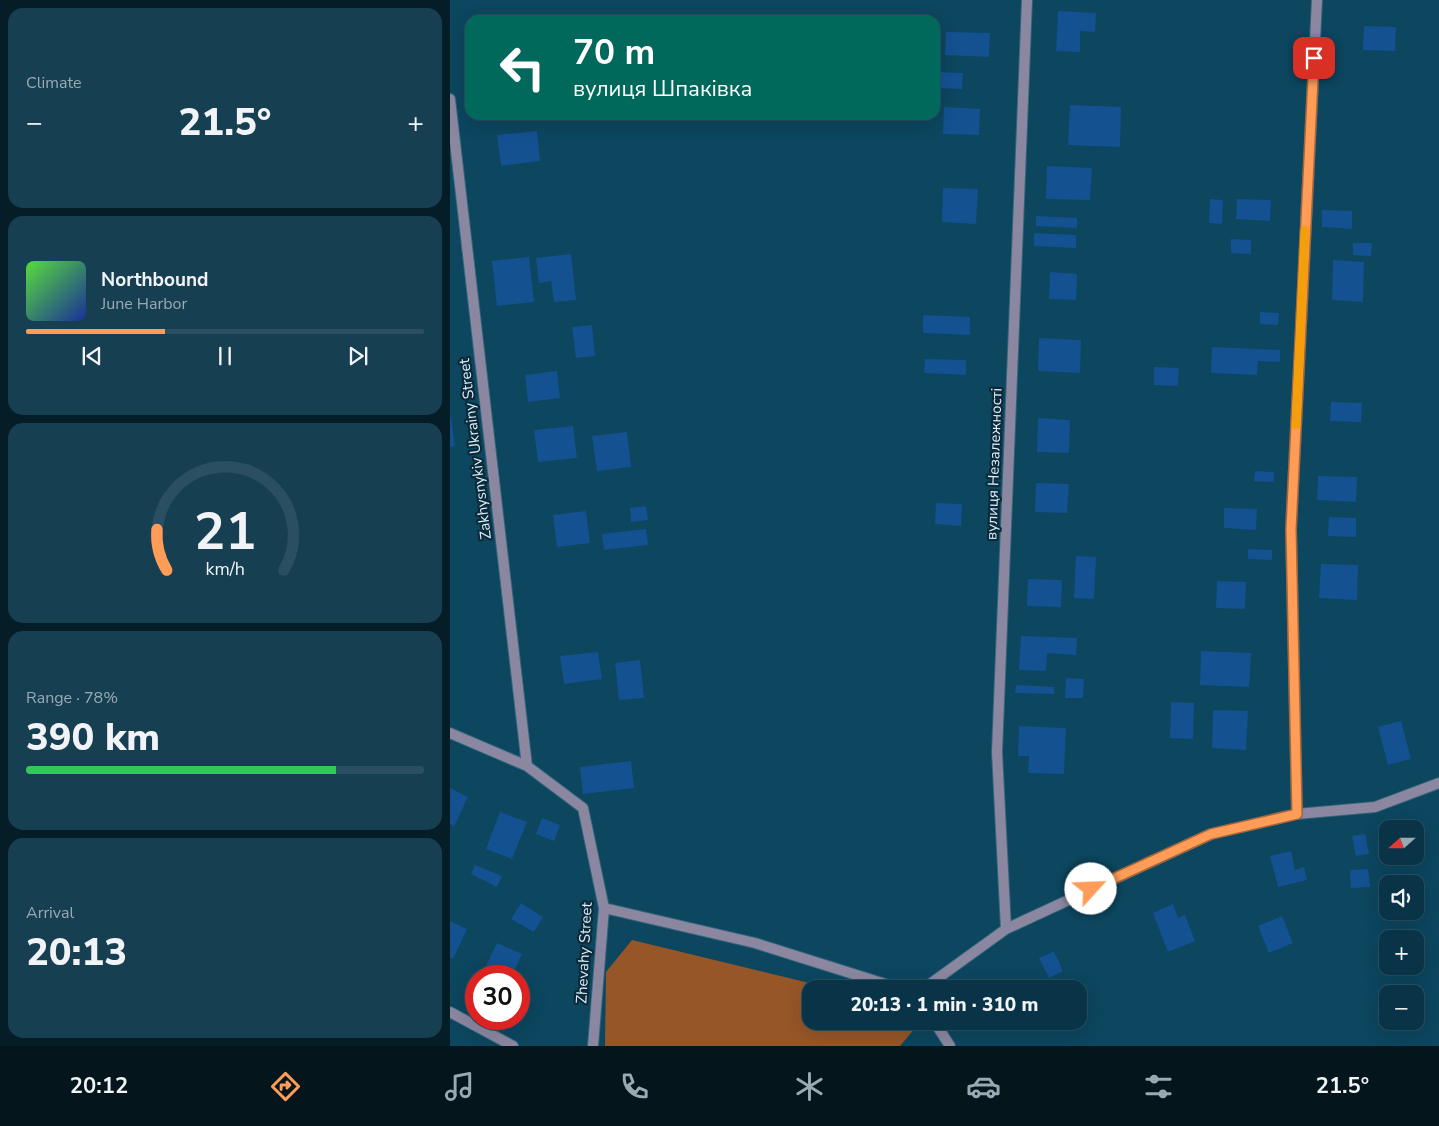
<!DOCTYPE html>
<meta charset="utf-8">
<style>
:root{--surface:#093447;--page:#173f52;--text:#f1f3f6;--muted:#99aab4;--line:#294f60;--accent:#fe9c58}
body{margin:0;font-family:"Nunito Sans",sans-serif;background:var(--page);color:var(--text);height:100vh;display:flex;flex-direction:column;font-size:19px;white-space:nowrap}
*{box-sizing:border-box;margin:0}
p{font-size:16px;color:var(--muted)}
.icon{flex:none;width:28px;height:28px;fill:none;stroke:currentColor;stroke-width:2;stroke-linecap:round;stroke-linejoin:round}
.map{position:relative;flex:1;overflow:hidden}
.panel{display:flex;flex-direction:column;gap:8px;padding:8px;background:#051d27;width:450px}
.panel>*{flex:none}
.banner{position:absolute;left:15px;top:15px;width:475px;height:105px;border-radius:15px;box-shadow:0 5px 20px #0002,0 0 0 1px var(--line);background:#00695c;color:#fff;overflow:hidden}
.needle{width:32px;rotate:249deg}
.controls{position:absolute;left:929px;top:820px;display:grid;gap:10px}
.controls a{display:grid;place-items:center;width:45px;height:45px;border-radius:10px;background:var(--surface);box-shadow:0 5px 20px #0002,0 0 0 1px var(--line);font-size:25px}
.speed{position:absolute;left:15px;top:965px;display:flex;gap:10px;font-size:25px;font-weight:700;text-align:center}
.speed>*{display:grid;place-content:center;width:65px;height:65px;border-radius:50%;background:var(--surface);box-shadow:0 5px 20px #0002,0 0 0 1px var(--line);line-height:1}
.speed .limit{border:8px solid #d22;background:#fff;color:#111}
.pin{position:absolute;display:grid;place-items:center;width:42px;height:42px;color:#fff;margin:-21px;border-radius:10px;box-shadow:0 2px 8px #0006}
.me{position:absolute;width:55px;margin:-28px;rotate:65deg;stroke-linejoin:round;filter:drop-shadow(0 0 4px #0008)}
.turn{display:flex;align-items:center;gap:18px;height:105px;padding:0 25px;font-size:22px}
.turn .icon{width:65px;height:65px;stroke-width:2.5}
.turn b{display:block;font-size:35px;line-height:42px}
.big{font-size:38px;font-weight:800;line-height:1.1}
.panel .widget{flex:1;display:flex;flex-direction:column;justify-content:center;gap:8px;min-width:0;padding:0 18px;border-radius:15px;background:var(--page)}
.panel .dial{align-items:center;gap:0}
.dial svg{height:130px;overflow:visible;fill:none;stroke:var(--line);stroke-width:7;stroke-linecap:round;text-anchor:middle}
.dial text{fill:var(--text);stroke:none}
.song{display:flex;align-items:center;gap:15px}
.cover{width:60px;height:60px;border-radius:8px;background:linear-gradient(135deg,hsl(110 70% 55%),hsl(230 70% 35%))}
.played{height:5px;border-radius:2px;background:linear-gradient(90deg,var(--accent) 35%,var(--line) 35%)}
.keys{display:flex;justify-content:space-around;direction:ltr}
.heat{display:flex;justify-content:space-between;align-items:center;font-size:28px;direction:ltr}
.charge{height:8px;border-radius:4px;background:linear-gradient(90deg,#34c759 78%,var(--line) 0)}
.trip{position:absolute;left:352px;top:980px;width:285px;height:50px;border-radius:15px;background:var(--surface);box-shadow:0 5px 20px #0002,0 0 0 1px var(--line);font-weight:800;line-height:50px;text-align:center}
.menu{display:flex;height:80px;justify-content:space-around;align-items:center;background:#04151c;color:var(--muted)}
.menu .icon{width:35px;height:35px}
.menu .selected{color:var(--accent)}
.menu b{font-size:22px;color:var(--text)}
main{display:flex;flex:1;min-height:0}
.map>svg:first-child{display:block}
</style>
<main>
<section class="panel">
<div class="widget"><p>Climate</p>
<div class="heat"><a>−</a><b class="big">21.5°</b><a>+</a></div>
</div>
<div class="widget">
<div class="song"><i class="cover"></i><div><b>Northbound</b><p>June Harbor</p></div></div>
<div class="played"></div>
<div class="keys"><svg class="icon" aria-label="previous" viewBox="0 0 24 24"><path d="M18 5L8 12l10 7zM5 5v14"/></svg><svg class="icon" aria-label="pause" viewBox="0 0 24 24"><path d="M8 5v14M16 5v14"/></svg><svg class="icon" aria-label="next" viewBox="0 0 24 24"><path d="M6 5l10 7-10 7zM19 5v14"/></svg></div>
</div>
<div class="widget dial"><svg viewBox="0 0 100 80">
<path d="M14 69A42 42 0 1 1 86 69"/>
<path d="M14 69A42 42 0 0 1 8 44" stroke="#fe9c58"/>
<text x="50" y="56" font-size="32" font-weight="700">21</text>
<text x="50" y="72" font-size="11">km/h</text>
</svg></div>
<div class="widget"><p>Range · 78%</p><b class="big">390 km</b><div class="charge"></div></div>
<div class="widget"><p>Arrival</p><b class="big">20:13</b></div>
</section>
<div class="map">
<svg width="989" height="1046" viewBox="0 0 989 1046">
<rect width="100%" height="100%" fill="#0c465f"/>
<path fill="#965628" d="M182 940 384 989H361V1021H471L450 1046H155L156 972Z"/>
<path fill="#145191" d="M608 11 646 13 645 32 630 31V52L606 51Z
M914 26 946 27 945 51 913 50Z
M496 32 540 33 539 57 495 55Z
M485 72 513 73 512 89 485 88Z
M620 105 671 107 670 147 618 145Z
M494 107 530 109 529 135 493 134Z
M87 131 90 161 51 166 47 135Z
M597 166 642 168 640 200 596 199Z
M493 188 528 189 526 224 492 222Z
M760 199 773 200 772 224 759 223Z
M787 199 821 200 820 221 786 219Z
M872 210 902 211V229L872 227Z
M586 216 627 218V228L586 226Z
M584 233 626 235V248L584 246Z
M781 239 801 240V254L781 253Z
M903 243H922L921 256 903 255Z
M121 254 126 300 104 302 101 281 89 283 86 258Z
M79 257 84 302 47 306 42 261Z
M883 260 914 262 913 302 882 300Z
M600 272 627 274 626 300 599 299Z
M810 312 829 313 828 325 810 324Z
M473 315 520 317V335L473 333Z
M142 325 145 356 126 358 122 327Z
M589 338 631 340 630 373 588 371Z
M762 347 830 350V362L808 361 807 375 761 373Z
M475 359 516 360V375L474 373Z
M704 367 729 368 728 386 704 385Z
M107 371 110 398 78 402 75 375Z
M881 402 912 403 911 422 880 421Z
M0 417H1L5 446 0 447Z
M588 418 620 420 619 453 587 452Z
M123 426 127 458 88 462 84 430Z
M177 432 181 467 147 471 142 436Z
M805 471 824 472V482L804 481Z
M868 476 907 477 906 502 867 500Z
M586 483 619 484 617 513 585 512Z
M486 503 512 504 511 526 485 524Z
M196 506 198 520 181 522 180 508Z
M774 508 807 509 806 530 774 528Z
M136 511 140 543 107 547 103 515Z
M879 517 906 518V537L878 536Z
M196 529 198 545 154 550 152 534Z
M798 549 822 550V560L798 559Z
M626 556 646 557 644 599 624 598Z
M871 564 908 565 907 600 869 598Z
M578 579 612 580 611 607 577 606Z
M767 581 796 582 795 609 766 608Z
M571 636 627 638 626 655 597 653 596 671 569 670Z
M751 651 801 653 799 687 750 685Z
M148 652 152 679 114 684 110 656Z
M190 660 194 698 169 700 165 663Z
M616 678 634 679 633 698H615Z
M566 685 604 687V694L565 693Z
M721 702 744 703 743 739 720 738Z
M763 710 798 711 796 750 762 748Z
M951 721 961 759 938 765 928 727Z
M569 726 616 728 614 774 578 773 579 756H568Z
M181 761 184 788 133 794 130 767Z
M0 788 18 797 4 826 0 824Z
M50 812 77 822 62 859 36 849Z
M92 818 110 825 104 841 86 834Z
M915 834 919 854 906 856 902 836Z
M930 839H938V852H931Z
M841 851 845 870 854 867 857 880 828 887 820 856Z
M25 865 52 876 47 887 21 874Z
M918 869 920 887 901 888 900 870Z
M71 903 93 917 84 932 61 919Z
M723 904 728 918 735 915 745 941 718 952 703 913Z
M832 916 843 943 819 953 808 926Z
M0 921 17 929 3 959 0 957Z
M47 943 72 954 62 976H47L34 970Z
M604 951 613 971 599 978 589 958Z
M22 974 26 975V1000L14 995Z"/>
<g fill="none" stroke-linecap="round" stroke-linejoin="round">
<g stroke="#32657b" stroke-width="12">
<path id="street" d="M0 99 77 766
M0 733 77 766 133 808 154 908 143 1046
M847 814 841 529 867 0
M154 908 305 943 451 989
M556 929 547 752 577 0
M473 989 556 929 761 834 847 814 925 807 989 783
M0 1012 63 1046
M484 1021 500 1046"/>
</g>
<use href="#street" stroke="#8b87a1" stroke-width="10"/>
</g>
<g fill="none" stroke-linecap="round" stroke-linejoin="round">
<g stroke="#a56539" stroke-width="12">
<path id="route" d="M641 889 761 834 847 814 841 529 864 58"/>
</g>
<use href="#route" stroke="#fe9c58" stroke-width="9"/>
<path stroke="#f59e0b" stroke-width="9" d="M846 425 855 230"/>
</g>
<g text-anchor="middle" stroke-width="4.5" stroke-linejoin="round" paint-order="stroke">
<g font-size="15" fill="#ddf1fd" stroke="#0c2a39">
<text transform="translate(25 449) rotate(-97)" y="5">Zakhysnykiv Ukrainy Street</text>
<text transform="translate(544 464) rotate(-88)" y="5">вулиця Незалежності</text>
<text transform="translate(134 953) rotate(-87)" y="5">Zhevahy Street</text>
</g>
</g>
</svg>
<div class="controls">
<a><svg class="needle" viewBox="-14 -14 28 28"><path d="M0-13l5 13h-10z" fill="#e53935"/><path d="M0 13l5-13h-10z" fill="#99aab4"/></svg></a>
<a><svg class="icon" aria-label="sound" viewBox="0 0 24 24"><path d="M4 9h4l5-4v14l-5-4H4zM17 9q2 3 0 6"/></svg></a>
<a>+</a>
<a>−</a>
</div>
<div class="speed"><div class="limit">30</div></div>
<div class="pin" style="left:864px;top:58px;background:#d93025"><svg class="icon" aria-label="arrive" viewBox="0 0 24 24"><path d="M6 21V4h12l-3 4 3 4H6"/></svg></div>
<svg class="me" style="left:641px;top:889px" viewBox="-20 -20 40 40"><circle r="19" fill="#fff"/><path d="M0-13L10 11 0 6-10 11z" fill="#fe9c58"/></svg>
<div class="trip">20:13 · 1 min · 310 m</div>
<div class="banner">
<div class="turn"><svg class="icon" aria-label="left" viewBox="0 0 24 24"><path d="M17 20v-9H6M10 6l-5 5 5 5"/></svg><div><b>70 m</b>вулиця Шпаківка</div></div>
</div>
</div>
</main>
<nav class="menu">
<b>20:12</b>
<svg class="icon selected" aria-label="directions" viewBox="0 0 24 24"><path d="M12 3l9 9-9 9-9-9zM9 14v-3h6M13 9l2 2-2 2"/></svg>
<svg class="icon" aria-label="music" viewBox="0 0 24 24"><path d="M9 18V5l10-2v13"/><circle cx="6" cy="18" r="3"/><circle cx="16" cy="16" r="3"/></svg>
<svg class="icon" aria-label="phone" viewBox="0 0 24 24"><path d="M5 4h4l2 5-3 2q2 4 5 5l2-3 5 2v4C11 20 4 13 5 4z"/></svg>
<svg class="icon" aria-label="climate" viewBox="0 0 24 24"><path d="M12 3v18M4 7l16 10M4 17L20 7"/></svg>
<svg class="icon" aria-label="car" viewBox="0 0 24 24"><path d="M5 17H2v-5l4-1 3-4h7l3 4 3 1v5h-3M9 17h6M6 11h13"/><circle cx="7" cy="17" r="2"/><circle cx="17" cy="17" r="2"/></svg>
<svg class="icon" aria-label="filters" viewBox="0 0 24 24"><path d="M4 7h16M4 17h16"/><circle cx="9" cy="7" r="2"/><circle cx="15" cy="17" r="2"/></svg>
<b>21.5°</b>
</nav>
